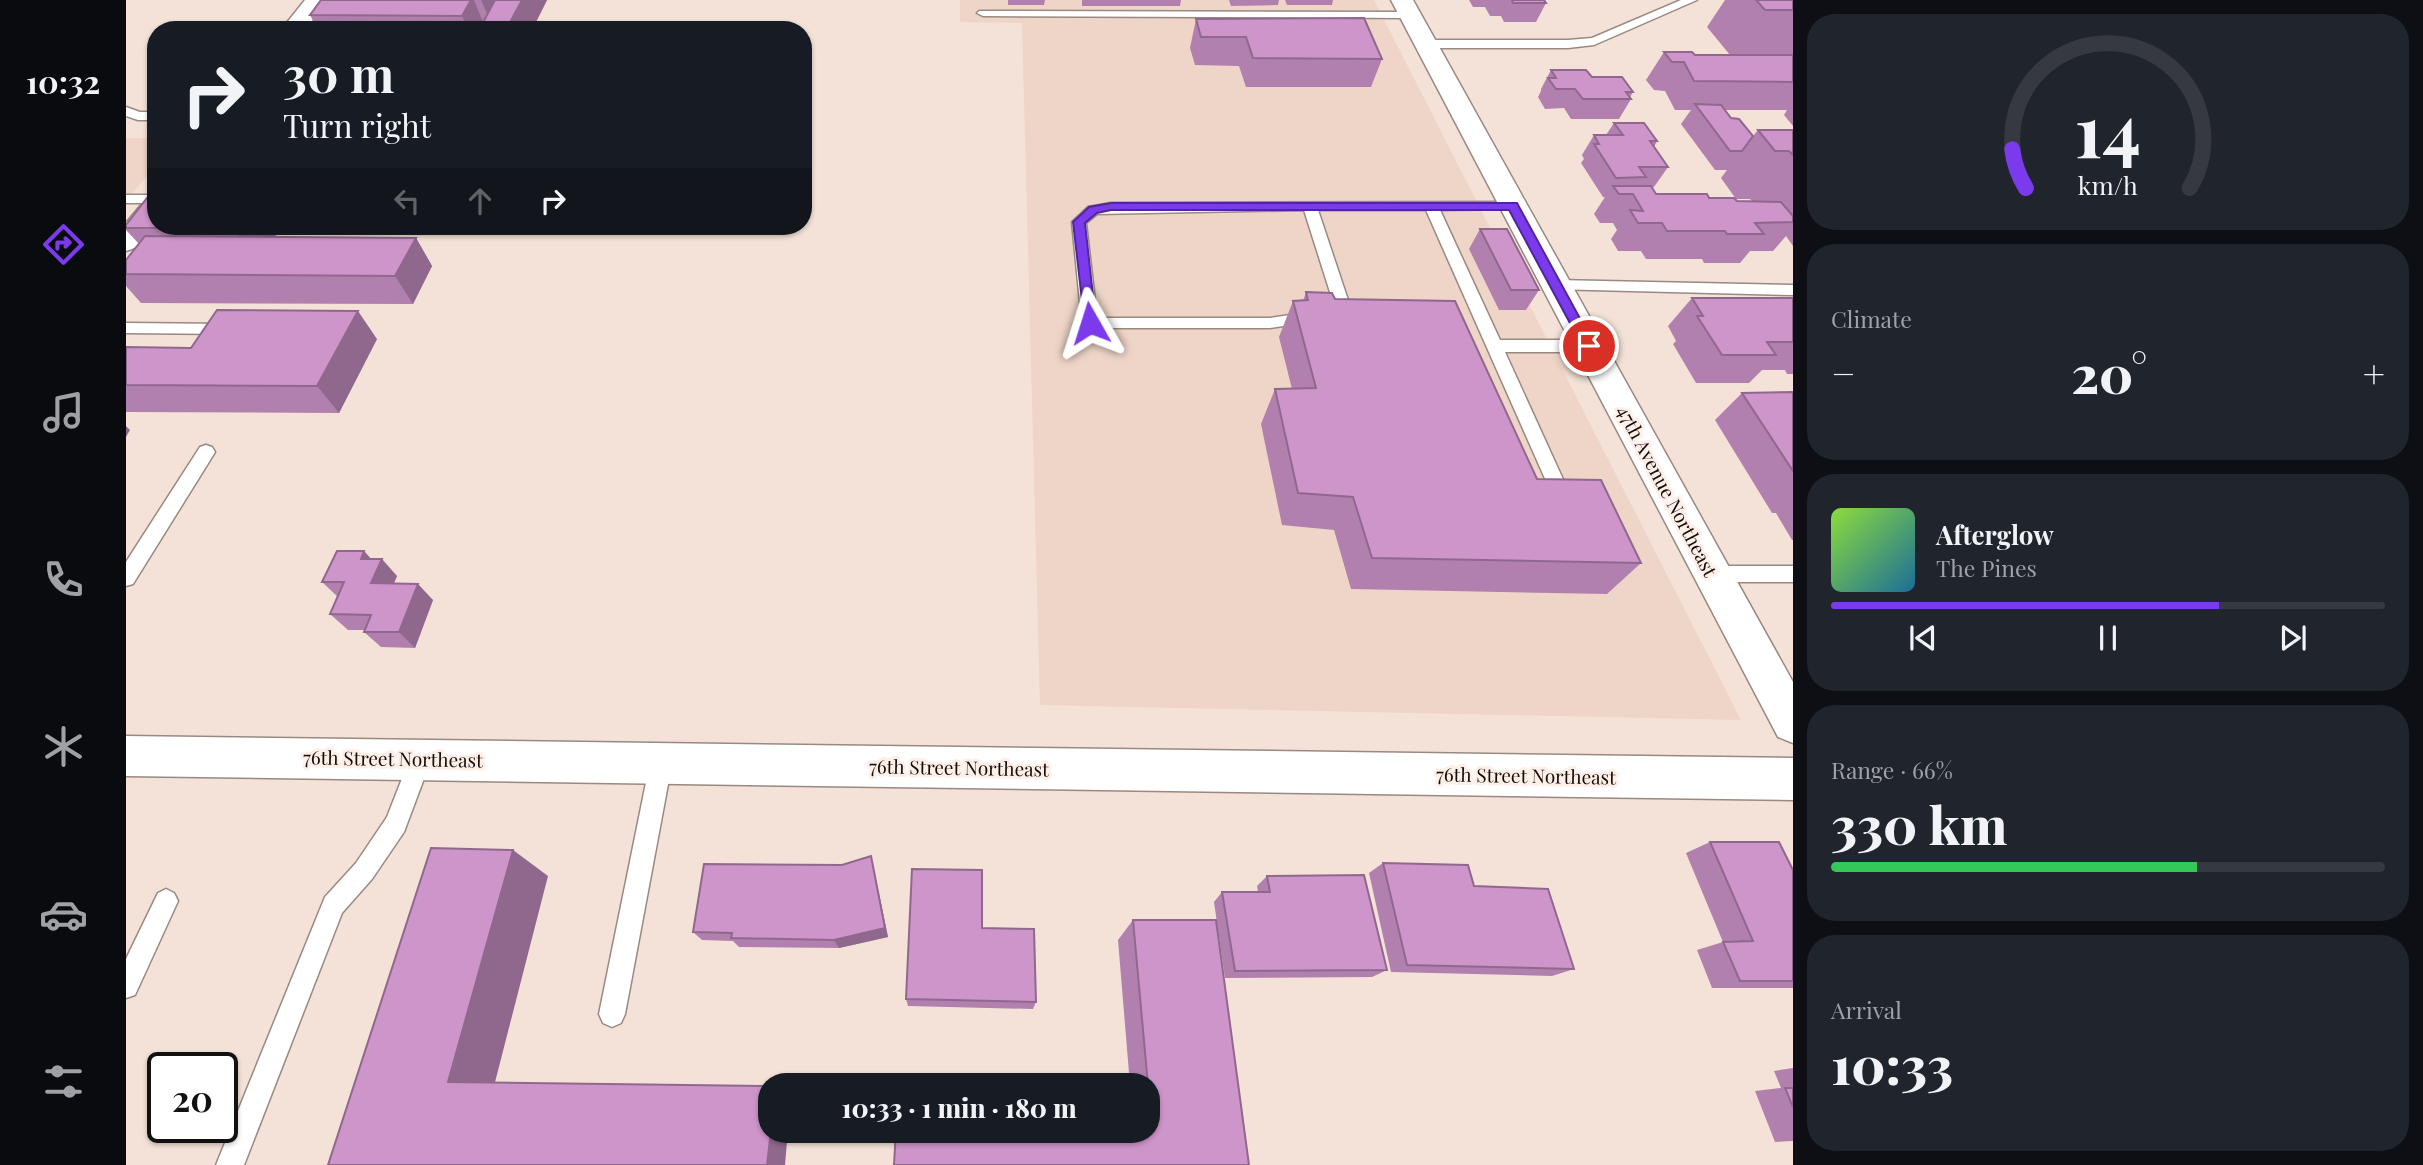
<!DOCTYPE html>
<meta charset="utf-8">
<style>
:root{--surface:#171b24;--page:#20242c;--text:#f1f3f6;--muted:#9ea1a6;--line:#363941;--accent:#7c3aed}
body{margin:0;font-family:"Playfair Display",serif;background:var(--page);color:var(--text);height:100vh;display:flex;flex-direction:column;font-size:26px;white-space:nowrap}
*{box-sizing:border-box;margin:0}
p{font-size:23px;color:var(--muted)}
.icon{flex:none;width:38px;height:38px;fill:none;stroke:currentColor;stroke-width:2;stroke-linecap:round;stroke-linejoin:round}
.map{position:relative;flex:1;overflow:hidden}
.drawer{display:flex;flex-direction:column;gap:14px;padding:14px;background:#0d0f14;width:630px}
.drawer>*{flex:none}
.top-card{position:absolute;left:21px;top:21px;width:665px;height:214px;border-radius:28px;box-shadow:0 2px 5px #0004;background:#171b24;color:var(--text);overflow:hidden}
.speed{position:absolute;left:21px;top:1052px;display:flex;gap:14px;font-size:35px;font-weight:700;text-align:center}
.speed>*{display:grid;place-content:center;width:91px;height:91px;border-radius:50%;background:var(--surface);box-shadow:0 2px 5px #0004;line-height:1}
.speed .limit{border:4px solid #111;border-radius:10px;background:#fff;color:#111}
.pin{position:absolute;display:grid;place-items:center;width:60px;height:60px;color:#fff;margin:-30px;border:4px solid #fff;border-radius:50%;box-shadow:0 2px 7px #0007}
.me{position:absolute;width:77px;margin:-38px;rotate:354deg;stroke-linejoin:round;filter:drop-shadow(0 0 5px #0008)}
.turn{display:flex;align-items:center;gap:24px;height:147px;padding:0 21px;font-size:32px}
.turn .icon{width:91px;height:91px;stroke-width:2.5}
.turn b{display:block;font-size:49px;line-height:60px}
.lanes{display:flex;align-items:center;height:66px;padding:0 21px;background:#0003;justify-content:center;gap:35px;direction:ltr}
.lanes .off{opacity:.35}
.big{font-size:52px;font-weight:800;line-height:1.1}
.drawer .card{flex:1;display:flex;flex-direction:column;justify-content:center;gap:10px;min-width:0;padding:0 24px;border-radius:28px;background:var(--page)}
.drawer .dial{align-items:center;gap:0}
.dial svg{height:182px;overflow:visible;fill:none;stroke:var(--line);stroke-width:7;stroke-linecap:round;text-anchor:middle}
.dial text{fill:var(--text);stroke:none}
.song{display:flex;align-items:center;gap:21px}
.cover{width:84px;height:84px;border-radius:10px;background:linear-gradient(135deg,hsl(90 70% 55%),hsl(200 70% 35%))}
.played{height:7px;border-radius:4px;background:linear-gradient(90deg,var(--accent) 70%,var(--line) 70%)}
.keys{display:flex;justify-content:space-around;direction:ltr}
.heat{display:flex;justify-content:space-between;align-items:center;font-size:38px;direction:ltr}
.charge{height:10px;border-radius:5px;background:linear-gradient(90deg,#34c759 66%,var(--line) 0)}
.trip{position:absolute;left:632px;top:1073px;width:402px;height:70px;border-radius:28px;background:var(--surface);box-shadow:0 2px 5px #0004;font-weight:800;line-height:70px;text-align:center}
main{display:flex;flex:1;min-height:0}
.tabs{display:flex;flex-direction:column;width:126px;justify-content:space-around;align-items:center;background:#090b0e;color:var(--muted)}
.tabs .icon{width:49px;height:49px}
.tabs .current{color:var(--accent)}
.tabs b{font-size:32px;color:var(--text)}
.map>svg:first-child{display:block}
</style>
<main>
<nav class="tabs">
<b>10:32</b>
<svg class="icon current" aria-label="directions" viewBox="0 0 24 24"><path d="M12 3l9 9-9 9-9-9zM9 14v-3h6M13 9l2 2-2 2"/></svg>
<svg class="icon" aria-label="music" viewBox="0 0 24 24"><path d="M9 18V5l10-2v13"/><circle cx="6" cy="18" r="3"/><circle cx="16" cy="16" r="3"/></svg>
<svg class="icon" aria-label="phone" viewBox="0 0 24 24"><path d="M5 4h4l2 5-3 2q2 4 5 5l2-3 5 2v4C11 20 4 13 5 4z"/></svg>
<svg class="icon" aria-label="climate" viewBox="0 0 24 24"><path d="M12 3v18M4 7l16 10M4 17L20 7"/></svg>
<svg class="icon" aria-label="car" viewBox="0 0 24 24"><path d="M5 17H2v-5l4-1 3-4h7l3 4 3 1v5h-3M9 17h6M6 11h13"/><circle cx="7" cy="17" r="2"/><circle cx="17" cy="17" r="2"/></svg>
<svg class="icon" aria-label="filters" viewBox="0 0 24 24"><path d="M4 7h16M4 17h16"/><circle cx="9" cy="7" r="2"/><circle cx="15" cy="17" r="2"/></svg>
</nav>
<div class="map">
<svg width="1667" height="1165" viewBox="0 0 1667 1165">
<rect width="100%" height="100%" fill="#f4e2d8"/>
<path fill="#eed5c7" d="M834 0H1248L1615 720 914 705 896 23 834 22Z
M0 138H30V165L0 201Z"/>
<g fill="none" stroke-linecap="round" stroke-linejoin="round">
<g stroke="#998980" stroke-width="3">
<path id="lane" d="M1555 0H1571L1468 45 1442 48H1299L1293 44 1299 40H1442L1466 38Z
M853 11 1284 12 1290 15 1284 18 857 16 851 13Z
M0 107 14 112H30V120H12L0 116Z
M0 195H30V203H0Z
M1387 202 1392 203V209L1314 210 1374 340H1463L1471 346 1463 352H1379L1446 499 1443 504H1431L1428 499 1300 210H1192L1226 312 1223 316 1144 328H964L956 323 946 222 962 207 985 203ZM1178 210 1209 308 1144 318H971L960 223 971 214Z
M1430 280 1667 285V295L1425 289 1422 285Z
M0 323 104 324 112 329 104 334 0 333Z
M80 445 86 447 89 452 86 457 7 584 0 586V562L74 447Z
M1586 566H1667V582H1586L1579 580 1576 574 1579 568Z
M294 750 302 753 305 760 278 832 246 879 216 913 118 1165H90L199 897 230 863 261 817 286 753Z
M535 753 543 756 546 763 499 1014 495 1023 486 1027 477 1023 473 1014 524 763 527 756Z
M40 889 48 893 52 901 9 995 0 998V959L32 893Z"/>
</g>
<g stroke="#998980" stroke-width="3">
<path id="street" d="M179 0H202L179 30H155Z
M30 196C30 220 27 244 0 251V223L20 199Z"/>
</g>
<g stroke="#998980" stroke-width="3">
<path id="secondary" d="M1265 0H1287L1667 682V743L1652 737Z
M0 736 1667 758V800L0 776Z"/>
</g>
<use href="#lane" fill="#fff" fill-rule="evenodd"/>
<use href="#street" fill="#fff" fill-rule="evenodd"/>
<use href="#secondary" fill="#fff" fill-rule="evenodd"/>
</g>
<path fill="#b180ae" d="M195 0H421L406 30H192L184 15Z
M882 0H919L918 5H882Z
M956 0H1055L1054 6H956Z
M1103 0H1153L1152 5 1105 6Z
M1159 0H1207L1206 5H1161Z
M1343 0H1418L1420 3 1410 22H1378L1375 16H1364L1359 7H1347Z
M1599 0H1667V126L1658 115 1661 110H1599L1605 118 1627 136 1632 130H1667V246L1660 236 1647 251H1624L1614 263H1578L1576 259H1520L1515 251H1492L1485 239 1491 230 1487 223H1474L1468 214 1479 197H1477L1455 163 1458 159 1456 155 1468 135H1480L1488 123 1531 141 1528 147 1542 167 1528 187H1526L1530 194 1583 198 1611 201H1626L1624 199H1610L1595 178 1601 170H1589L1555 124 1565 110H1549L1539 91 1528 90 1520 80 1538 52 1569 55H1604L1581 27Z
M1070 19 1256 59 1245 87H1120L1113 66 1069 65 1064 48Z
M1425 70 1466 77 1507 92 1504 97 1505 99 1493 119H1445L1438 108 1419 109 1412 97 1415 91V89Z
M0 225 143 226 151 237 290 238 306 266 287 304 15 303 0 286V260L13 244 0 230Z
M1354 229 1413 290 1400 310H1373L1343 249Z
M1180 292 1209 299 1411 479 1515 563 1481 594 1225 589 1208 530 1156 525 1135 424 1149 389H1166L1153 337 1167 301H1177Z
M1566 298H1667V374H1661L1659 370H1636L1623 383H1570L1547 344 1550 341 1542 326Z
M251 339 213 413 0 412V347L65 348Z
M1667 392V540H1666L1650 513H1646L1589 420 1616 393Z
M238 551 245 559 271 576 268 583 307 600 289 648 255 647 238 632 239 630H222L204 614 212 597 196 582Z
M1584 842 1667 870V988H1586L1571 950 1597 942 1560 853Z
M745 856 762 937 713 948 613 947 607 941 576 940 567 932 716 865Z
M1257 863 1348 886 1448 969 1426 976 1265 972 1243 873Z
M1141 876 1261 970 1246 977 1099 978 1088 902 1096 892H1132L1131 886Z
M1007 920H1090L1022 1130V1085H1004L992 940Z
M856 928 910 1002 907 1009 782 1006 780 999Z
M1667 1068V1141L1649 1142 1629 1091 1655 1088 1648 1071Z"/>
<path fill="#90688d" d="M345 0H348L358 25 356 30H342L336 16Z
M355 0H372L362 16Z
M396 0H421L406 30H380Z
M331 24 334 30H328Z
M91 226H143L151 237 134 263 106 227Z
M290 238 306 266 287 304 269 276Z
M232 311 251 339 213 413 191 386Z
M0 426 4 430 0 437Z
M238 551 252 567 256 559 271 576 261 599 245 583 235 559Z
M292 584 307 600 289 648 273 632Z
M387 850 422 876 367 1090 322 1082Z
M745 856 762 937 713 948 708 940Z
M645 1130H662L659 1165H641Z"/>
<path fill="#ce95ca" stroke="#90688d" stroke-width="2" d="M195 0H345L336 16 184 15Z
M369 0H396L380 30H353Z
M1386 0H1418L1420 3H1387Z
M1630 0H1667V10H1639Z
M1238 18 1256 59 1127 58 1120 37H1075L1070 19Z
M199 23 331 24 328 30H194Z
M1538 52H1566L1569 55H1667V82L1568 81 1558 62H1546Z
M1425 70H1460L1466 77H1496L1507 92H1500L1505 99H1457L1449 89H1430L1422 78H1430Z
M1569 104 1595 105 1605 118 1613 119 1627 136 1616 151H1604Z
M1488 123H1518L1531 141H1524L1542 167H1513L1520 177 1490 178 1468 144H1473L1468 135H1497Z
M1632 130H1667V155L1663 151H1649Z
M1487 186H1525L1530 194H1581L1583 198H1608L1611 201 1655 202 1667 216V222L1629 223 1638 234H1601L1599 231H1541L1536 223H1512L1504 210 1517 211 1507 194H1493Z
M28 189H30V226H107L106 227 0 228V225Z
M1354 229H1381L1413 290H1385Z
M19 236 290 238 269 276 0 274V260Z
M1180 292 1206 293 1209 299 1329 301 1411 479 1475 480 1515 563 1246 558 1227 497 1172 493 1149 389 1190 388 1167 301 1182 300Z
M1566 298H1667V342H1641L1650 355H1596L1571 316H1577Z
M91 310 232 311 191 386 0 385V347L65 348Z
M1667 392V471L1616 393Z
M211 551H238L235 559H256L245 583 292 584 273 632H238L245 615 204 614 218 582H196Z
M1584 842H1653L1667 870V981H1614L1597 942 1627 941Z
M305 848 387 850 322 1082 644 1086 645 1130 641 1165H202Z
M745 856 759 928 708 940 605 938 606 933 567 932 578 864 716 865Z
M1257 863 1342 865 1348 886 1422 889 1448 969 1281 965Z
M786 869 856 870V928L908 929 910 1002 780 999Z
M1238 875 1261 970 1109 971 1096 892H1144L1141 876Z
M1007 920H1090L1123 1165H768L770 1130H1022V1115H1024L1022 1085Z
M1659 1088H1667V1107Z"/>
<path fill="#7c3aed" stroke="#51269a" stroke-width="2" d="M985 203H1391L1469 346 1463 350 1458 349 1383 210H985L971 213 959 223 970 323 968 326H959L947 222 963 207Z"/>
<g text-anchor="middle" stroke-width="6" stroke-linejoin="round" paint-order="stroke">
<g font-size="19" fill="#130d0a" stroke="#fef0e8">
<text transform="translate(1541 491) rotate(62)" y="7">47th Avenue Northeast</text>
<text transform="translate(267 759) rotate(1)" y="7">76th Street Northeast</text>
<text transform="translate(833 768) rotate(1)" y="7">76th Street Northeast</text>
<text transform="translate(1400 776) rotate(1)" y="7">76th Street Northeast</text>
</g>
</g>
</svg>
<div class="speed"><div class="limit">20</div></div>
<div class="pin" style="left:1463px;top:346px;background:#d93025"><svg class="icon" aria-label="arrive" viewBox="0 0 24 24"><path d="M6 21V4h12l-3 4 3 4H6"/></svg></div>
<svg class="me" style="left:964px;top:323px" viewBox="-20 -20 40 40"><path d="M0-17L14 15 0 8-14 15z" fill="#7c3aed" stroke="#fff" stroke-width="4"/></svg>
<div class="trip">10:33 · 1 min · 180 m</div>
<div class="top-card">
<div class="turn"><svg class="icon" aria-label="right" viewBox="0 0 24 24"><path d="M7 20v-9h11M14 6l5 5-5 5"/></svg><div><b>30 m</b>Turn right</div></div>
<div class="lanes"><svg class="icon off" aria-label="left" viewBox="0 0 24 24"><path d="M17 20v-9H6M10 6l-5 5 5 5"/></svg><svg class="icon off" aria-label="ahead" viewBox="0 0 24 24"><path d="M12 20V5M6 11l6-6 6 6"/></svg><svg class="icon" aria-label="right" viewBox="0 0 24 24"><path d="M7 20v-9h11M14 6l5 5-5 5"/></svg></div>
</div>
</div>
<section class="drawer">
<div class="card dial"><svg viewBox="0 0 100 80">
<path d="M14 69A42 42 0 1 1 86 69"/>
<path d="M14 69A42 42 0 0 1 8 52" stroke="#7c3aed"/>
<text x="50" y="56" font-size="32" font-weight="700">14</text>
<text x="50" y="72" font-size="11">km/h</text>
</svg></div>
<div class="card"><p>Climate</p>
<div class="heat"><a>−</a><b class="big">20°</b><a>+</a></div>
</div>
<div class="card">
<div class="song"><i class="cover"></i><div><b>Afterglow</b><p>The Pines</p></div></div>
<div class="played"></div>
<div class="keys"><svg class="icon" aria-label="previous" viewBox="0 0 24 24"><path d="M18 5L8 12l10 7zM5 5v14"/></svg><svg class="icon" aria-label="pause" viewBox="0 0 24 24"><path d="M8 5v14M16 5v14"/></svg><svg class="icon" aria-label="next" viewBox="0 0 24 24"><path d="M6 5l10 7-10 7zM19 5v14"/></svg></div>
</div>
<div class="card"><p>Range · 66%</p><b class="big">330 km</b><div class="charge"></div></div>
<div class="card"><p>Arrival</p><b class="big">10:33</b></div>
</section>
</main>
